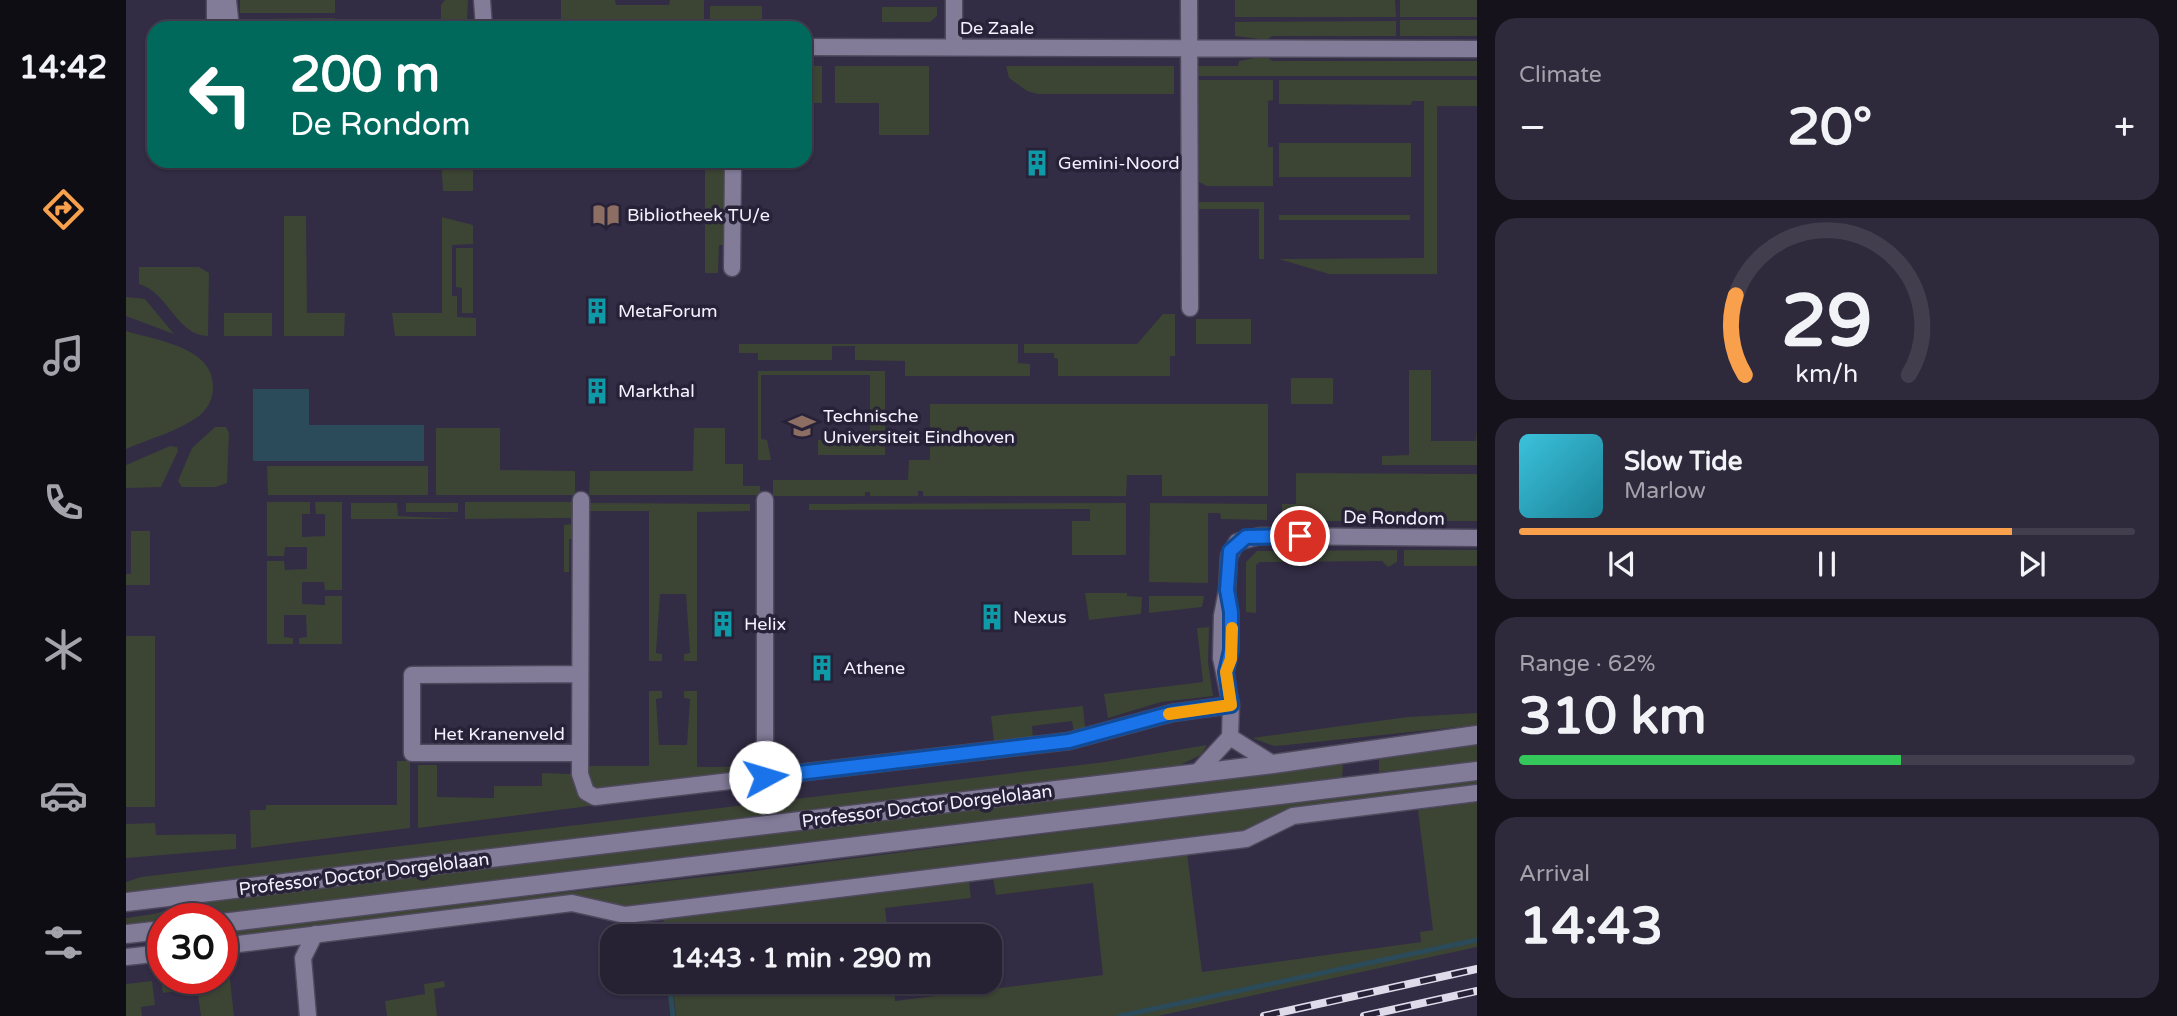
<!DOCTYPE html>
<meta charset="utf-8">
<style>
:root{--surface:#262133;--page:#2e293b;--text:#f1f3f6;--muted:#a4a3ac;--line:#423e4e;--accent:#f8a04b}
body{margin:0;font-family:"Varela Round",sans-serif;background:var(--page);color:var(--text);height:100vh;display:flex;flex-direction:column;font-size:26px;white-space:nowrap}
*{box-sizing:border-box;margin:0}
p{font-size:23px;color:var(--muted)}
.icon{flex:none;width:38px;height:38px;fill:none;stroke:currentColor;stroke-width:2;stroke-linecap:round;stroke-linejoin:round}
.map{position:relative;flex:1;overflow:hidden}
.drawer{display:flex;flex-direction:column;gap:18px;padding:18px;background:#15121c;width:700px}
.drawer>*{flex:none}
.banner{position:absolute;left:21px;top:21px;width:665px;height:147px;border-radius:21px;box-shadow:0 2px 5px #0004,0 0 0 2px var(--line);background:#00695c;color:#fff;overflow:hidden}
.speed{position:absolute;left:21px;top:903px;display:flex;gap:14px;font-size:35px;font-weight:700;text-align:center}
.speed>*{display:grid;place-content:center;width:91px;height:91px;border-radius:50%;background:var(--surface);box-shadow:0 2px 5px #0004,0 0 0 2px var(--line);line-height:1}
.speed .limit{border:10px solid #d22;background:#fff;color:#111}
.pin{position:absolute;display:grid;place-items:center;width:60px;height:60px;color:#fff;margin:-30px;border:4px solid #fff;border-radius:50%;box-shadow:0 2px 7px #0007}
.me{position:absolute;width:77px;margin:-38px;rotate:84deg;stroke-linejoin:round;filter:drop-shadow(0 0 5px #0008)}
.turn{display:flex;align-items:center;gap:24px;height:147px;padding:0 28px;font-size:32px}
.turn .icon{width:91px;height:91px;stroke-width:2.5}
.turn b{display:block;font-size:49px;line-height:60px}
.big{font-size:52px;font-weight:700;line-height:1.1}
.drawer .widget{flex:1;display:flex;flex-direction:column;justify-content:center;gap:10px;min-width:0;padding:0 24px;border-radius:21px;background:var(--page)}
.drawer .dial{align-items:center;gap:0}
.dial svg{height:182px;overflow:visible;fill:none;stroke:var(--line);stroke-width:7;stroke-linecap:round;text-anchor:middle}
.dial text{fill:var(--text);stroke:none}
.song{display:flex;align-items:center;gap:21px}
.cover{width:84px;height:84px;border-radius:10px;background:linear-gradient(135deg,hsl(190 70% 55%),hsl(190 70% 35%))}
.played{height:7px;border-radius:4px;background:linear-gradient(90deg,var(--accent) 80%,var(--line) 80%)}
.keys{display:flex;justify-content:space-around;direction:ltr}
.heat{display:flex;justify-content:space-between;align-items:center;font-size:38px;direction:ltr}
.charge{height:10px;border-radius:5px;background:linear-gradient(90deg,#34c759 62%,var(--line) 0)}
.trip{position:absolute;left:474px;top:924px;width:402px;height:70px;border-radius:21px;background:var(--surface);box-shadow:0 2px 5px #0004,0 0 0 2px var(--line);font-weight:700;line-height:70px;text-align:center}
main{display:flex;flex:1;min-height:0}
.menu{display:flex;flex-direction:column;width:126px;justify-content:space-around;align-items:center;background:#0f0d14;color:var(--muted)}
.menu .icon{width:49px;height:49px}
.menu .current{color:var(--accent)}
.menu b{font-size:32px;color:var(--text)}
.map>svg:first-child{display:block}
</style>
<main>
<nav class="menu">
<b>14:42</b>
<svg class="icon current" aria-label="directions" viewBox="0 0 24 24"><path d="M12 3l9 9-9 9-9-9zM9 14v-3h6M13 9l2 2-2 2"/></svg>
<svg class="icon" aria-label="music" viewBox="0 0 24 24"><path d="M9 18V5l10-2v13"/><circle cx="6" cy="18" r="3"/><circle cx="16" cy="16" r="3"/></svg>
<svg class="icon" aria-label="phone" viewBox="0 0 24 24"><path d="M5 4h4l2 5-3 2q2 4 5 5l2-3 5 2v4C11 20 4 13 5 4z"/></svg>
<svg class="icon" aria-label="climate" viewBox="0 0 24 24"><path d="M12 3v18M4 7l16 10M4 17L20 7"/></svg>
<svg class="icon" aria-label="car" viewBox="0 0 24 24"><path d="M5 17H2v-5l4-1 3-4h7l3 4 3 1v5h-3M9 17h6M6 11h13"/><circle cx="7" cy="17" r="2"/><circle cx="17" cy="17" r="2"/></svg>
<svg class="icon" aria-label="filters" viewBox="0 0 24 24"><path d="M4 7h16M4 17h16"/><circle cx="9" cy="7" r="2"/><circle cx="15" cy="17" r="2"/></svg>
</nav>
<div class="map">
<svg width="1351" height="1016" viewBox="0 0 1351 1016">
<rect width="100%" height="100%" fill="#322c44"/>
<path fill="#3c4434" d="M114 0H209V13H114Z
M319 0H342L341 21 315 24V5Z
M435 0H489L490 5H543L544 0H578V28H435Z
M1109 0H1269L1270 17H1109Z
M1274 0H1351V17H1274Z
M584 6H636V21H584Z
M756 7H811V16L804 22H756Z
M209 18V28L159 27 158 22H153L152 28H130V19Z
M1274 20H1351V36H1274Z
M1270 21V36H1146L1141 40 1109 36V22Z
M1140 56 1146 61H1351V76H1070V66H1112L1113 61Z
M679 66H696V103H679Z
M709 66H803V135H753V103H709Z
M880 66H1048V94H912L901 91 883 78Z
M1070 80H1147V100L1142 101V147H1147V186H1081L1073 182 1070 175Z
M1153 80H1351V106H1311V274H1203L1153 259 1298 258V101H1286L1285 105 1153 104Z
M1153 143H1285V177H1153Z
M315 161H332V166H347V191H317Z
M579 161H598V245H593L592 273H579Z
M1070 202H1138V259H1133V209H1070Z
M1153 215H1284V220H1153Z
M158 216H180L181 313H219L218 336H158Z
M316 217 347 225V244L326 245V296H331V317L350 318V336H269L266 313H316Z
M330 248H347V313H336V288L330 287Z
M13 267H73L83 273 82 336C51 336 42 292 13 284Z
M0 297 19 299 48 334 0 316Z
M98 313H146V336H98Z
M1037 314H1049V356H1044V376H932V359L928 358V353H898V344H1011Z
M1070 319H1125V344H1070Z
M0 331C29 340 89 347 87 388 87 398 82 409 73 416 53 431 23 439 0 449Z
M613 344H892V363L904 364V376H779V361L729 360V346H706V360H632V353H613Z
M1283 370H1305V441H1350L1351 427V465H1256V456L1283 455Z
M632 371H759V412H744V375H635V439L641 440 645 460H632Z
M1165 378H1207V404H1165Z
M804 404H1142V496H1036V475H1001L1000 496H797V491H792V496H744V492H739V496H647V480H782L783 460H804Z
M744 424H759V455H692V440H744Z
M89 427H100L103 433 101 483 90 487H56L52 481 66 448Z
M310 428H374V470L449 471V495H310Z
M568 428H599V464H617V486H634V495H463L464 471H567Z
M44 446 51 447 52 451 35 487 0 488V465Z
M141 466H302V495H142Z
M1170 473 1351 474V521H1156V504H1170Z
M141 502H184V514H176V537L199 536V514H190L189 502H216V590H199L198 582H176V604L199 605V596H216V644H173V638L181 637 180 615H158V637L167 638V644H141V561H158L159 570 181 569V547H159L158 556H141Z
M339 502H449V539H443V572H438V525L445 524V518L339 519Z
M225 503H271L272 516 332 519H225Z
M280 503H332V512H280Z
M464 503 624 504V511L571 512V661H558V654L564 653 560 594H534L530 653 536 654V661H523V511H464Z
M1000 503V555H946V521H964V509L683 510V504Z
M1024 503 1141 504V520L1095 519 1094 513H1082V583L1023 582Z
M5 531H24V585H0V574H5Z
M1271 550V562L1262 567 1256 561 1134 562 1130 565V613L1120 612V562L1131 551Z
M1278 550H1351V566H1278Z
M959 593H1001V596L1016 597 1015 614 963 620Z
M1023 596H1078L1076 607 1023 613Z
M1083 627 1082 662 1087 696 1035 702 982 718 978 694 1077 682 1071 628Z
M0 636H29V807H0Z
M523 691H536V698L530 699 533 745H561L564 699 558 698V691H571V767H623V743L633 744 631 766 623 772 470 789 464 781 462 766H523Z
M957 706 959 727 948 733 946 721 906 726 907 738 868 741 865 716Z
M1351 713V725L1161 745 1148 746 1126 738 1282 717Z
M1351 744V762L1253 772V759Z
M1081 745 1075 755 1056 764 1057 767 0 893V882L15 877 979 762Z
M271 761H284V828L125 848 124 810H140V805H271Z
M1213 764 1217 766 1216 778 0 925V918L28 914 63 904Z
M292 765H311V797L368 798V786H416V773L445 774 453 797 471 805 292 828Z
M1351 779V789L1118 832 508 907 490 908 447 898 96 941V931L621 872Z
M1351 802V947L1032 1016H550L546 982H767L769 1001 977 975 967 883 870 895 867 877 1061 853 1076 972 1295 942 1294 932 1307 930 1292 810Z
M29 823 30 835 110 834V849L0 858V824Z
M843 880 845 898 759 908 762 936H540L537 918Z
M103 971 108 1016H75L71 988 37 993 35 979 96 978V972Z
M26 981 29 1005 15 1007 16 1016H0V984Z
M318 981 319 987 308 989 311 1016H261L259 1001 299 994 298 984Z"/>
<path fill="#2b4b5b" d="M127 389H183V425H298V461H127Z"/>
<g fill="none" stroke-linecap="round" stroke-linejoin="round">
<path stroke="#2b4b5b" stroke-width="5" d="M537 933 538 936
M543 982 547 1016
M994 1016 1351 940"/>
<g stroke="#4f495d" stroke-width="19">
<path id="minor" d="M102 0 105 28
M356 0 358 28
M1063 0 1064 308
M89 28V0
M679 47 1351 49
M828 47V0
M606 268 607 161
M455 500 454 774 460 792 469 797 943 741 1046 713 1105 705
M1104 737 1147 764
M453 753H286V675L454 674
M1070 774 1104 737 1105 705 1095 658 1096 616 1101 590 1103 556 1111 542 1134 536 1351 538
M639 777V500
M96 946 446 903 499 915 533 911 1120 839 1167 816 1351 793
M0 957 37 953
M182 1016 177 958 189 934"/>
</g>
<g stroke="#4f495d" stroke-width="21">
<path id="secondary" d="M0 902 1147 764 1351 735
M96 923 1351 771
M0 934 37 930"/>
</g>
<use href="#minor" stroke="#837c99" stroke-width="16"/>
<use href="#secondary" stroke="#837c99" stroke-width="18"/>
<g stroke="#dfdbea" stroke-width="8">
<path id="rail" d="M1138 1016 1351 969
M1238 1016 1351 991"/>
</g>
<use href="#rail" stroke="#282239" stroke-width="5" stroke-dasharray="16" stroke-linecap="butt"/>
</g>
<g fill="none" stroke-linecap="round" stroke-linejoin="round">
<g stroke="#114b97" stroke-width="18">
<path id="route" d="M639 777 943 741 1046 713 1105 705 1100 672 1105 650V612L1101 590 1104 551 1120 537 1174 536"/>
</g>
<use href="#route" stroke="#1a73e8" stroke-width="12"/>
<path stroke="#f59e0b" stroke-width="12" d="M1043 714 1105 705 1100 672 1105 659 1106 628"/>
</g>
<defs>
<g id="building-bare" transform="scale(2.1)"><path d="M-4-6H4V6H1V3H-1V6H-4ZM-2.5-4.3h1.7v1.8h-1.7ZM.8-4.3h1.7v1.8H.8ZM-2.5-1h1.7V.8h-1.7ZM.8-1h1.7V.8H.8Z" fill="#0f9aa8" stroke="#282239" stroke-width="2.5" paint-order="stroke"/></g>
<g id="library-bare" transform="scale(2.1)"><path d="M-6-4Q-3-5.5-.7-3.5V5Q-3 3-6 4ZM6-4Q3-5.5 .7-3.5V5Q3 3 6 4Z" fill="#8d6e63" stroke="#282239" stroke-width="2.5" paint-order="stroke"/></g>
<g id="university-bare" transform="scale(2.1)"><path d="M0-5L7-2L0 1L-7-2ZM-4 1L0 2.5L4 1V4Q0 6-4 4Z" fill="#8d6e63" stroke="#282239" stroke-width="2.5" paint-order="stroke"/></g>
</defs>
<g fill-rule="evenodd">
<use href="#building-bare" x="911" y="163"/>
<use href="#library-bare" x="480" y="215"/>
<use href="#building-bare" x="471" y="311"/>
<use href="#building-bare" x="471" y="391"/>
<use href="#university-bare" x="676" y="426"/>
<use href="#building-bare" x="866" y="617"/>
<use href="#building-bare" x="597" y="624"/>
<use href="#building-bare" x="696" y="668"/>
</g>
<g text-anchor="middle" stroke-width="7" stroke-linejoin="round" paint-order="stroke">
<g font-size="18" fill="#f5f2ff" stroke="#282239">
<text x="871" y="34">De Zaale</text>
<text transform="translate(1268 518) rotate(1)" y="6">De Rondom</text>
<text x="373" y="740">Het Kranenveld</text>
<text transform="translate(801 806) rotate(-7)" y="6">Professor Doctor Dorgelolaan</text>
<text transform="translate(238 874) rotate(-7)" y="6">Professor Doctor Dorgelolaan</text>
</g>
<g font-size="18" fill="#f5f2ff" stroke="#282239" text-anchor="start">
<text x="932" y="169">Gemini-Noord</text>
<text x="501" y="221">Bibliotheek TU/e</text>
<text x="492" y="317">MetaForum</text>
<text x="492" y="397">Markthal</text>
<text x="697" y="422">Technische<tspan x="697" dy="21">Universiteit Eindhoven</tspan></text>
<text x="887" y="623">Nexus</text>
<text x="618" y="630">Helix</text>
<text x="717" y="674">Athene</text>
</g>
</g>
</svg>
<div class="speed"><div class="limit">30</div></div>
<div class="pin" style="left:1174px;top:536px;background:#d93025"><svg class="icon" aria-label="arrive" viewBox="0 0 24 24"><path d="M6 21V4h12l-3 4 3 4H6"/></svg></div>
<svg class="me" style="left:639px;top:777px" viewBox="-20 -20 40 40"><circle r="19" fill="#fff"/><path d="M0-13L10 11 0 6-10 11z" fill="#1a73e8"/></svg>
<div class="trip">14:43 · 1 min · 290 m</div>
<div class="banner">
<div class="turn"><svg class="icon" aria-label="left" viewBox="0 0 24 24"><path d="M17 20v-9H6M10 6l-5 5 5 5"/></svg><div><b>200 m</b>De Rondom</div></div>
</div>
</div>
<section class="drawer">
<div class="widget"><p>Climate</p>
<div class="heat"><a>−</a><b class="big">20°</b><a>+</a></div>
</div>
<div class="widget dial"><svg viewBox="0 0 100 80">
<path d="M14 69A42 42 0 1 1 86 69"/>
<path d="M14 69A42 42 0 0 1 10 34" stroke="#f8a04b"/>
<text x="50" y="56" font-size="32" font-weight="700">29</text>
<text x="50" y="72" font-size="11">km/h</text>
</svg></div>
<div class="widget">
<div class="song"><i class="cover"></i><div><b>Slow Tide</b><p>Marlow</p></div></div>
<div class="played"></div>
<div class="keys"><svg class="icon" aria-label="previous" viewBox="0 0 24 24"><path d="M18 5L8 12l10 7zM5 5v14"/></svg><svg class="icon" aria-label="pause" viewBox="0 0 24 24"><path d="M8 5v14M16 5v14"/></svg><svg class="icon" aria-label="next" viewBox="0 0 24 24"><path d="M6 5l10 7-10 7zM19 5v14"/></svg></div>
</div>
<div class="widget"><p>Range · 62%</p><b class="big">310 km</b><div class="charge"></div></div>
<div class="widget"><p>Arrival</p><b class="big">14:43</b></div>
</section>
</main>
